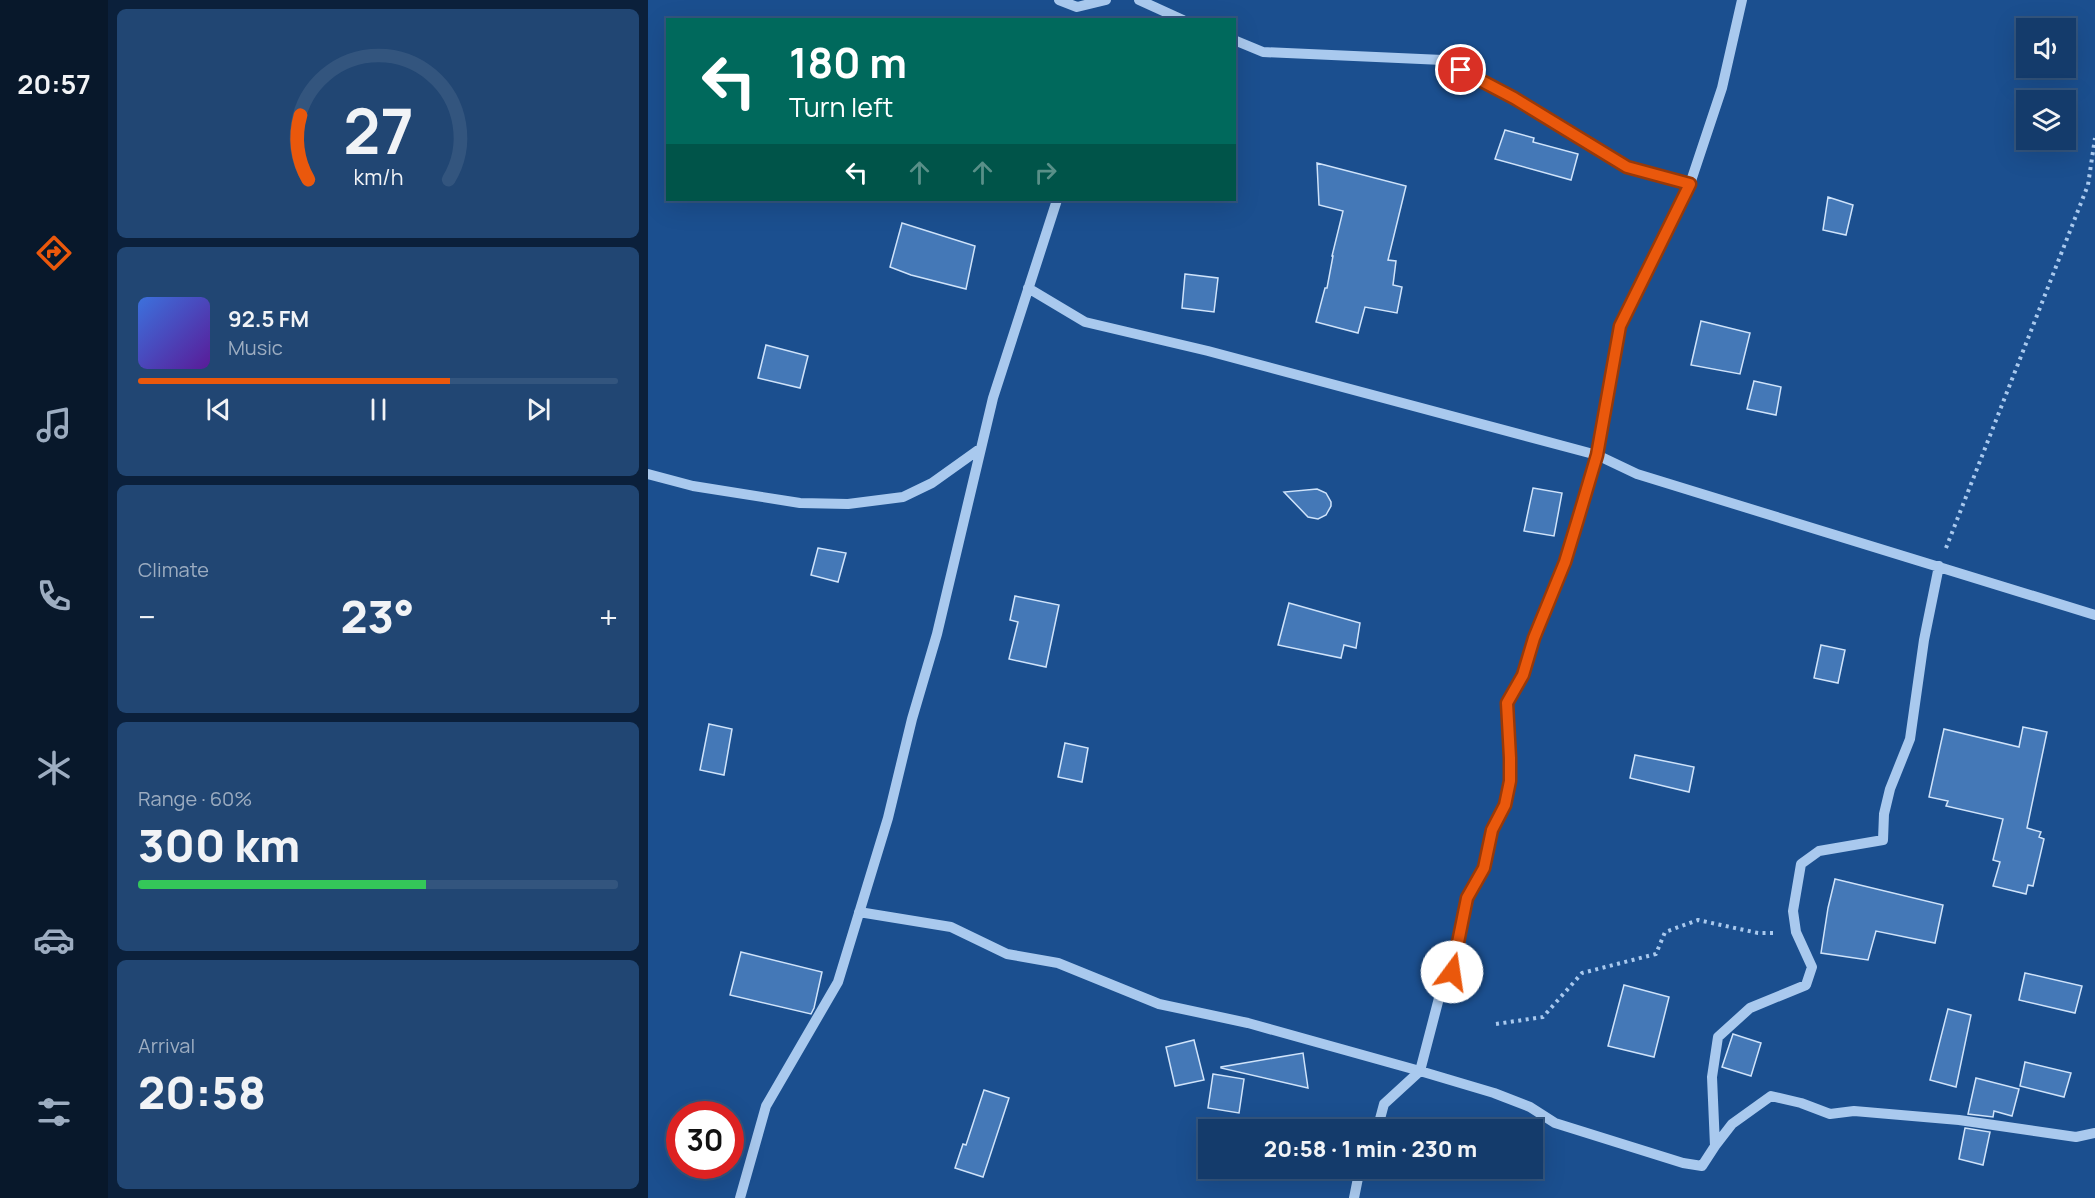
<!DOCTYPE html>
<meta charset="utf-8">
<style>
:root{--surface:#143b6b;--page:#214673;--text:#f1f3f6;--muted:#9dadc1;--line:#33557e;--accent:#ea580c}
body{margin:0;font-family:Manrope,sans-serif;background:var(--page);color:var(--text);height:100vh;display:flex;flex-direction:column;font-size:22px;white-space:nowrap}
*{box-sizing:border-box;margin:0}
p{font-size:20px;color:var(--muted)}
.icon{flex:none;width:33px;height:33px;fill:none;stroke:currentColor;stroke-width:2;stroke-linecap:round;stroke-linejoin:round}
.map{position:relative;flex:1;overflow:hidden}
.details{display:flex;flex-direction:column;gap:9px;padding:9px;background:#0b203b;width:540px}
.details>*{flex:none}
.guide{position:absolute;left:18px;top:18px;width:570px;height:183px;border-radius:0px;box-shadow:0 6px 24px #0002,0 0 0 2px var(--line);background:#00695c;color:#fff;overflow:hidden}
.tools{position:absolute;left:1368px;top:18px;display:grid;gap:12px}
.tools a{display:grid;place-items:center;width:60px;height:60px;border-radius:0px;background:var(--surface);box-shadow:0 6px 24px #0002,0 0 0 2px var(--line);font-size:30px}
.speed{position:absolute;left:18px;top:1101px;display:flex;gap:12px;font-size:30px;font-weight:700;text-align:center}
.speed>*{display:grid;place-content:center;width:78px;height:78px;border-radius:50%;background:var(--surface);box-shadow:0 6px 24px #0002,0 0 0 2px var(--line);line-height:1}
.speed .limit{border:9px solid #d22;background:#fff;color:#111}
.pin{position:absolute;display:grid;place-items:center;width:51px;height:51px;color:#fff;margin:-26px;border:3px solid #fff;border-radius:50%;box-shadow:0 2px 6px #0007}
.me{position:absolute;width:66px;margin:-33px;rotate:14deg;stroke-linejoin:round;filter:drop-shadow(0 0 4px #0008)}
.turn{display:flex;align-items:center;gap:21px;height:126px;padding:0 24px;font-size:27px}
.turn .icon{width:78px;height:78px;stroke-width:2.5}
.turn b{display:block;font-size:42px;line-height:51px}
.lanes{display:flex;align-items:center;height:57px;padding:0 24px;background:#0003;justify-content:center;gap:30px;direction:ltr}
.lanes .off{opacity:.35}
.big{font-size:45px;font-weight:800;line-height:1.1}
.details .widget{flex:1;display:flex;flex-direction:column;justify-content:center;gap:9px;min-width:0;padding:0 21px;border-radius:9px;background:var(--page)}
.details .dial{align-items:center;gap:0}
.dial svg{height:156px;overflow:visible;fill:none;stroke:var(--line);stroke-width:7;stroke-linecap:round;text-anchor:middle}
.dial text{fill:var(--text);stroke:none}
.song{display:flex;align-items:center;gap:18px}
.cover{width:72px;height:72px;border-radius:9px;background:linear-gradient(135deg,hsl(220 70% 55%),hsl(270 70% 35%))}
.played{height:6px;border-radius:3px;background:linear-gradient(90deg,var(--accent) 65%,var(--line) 65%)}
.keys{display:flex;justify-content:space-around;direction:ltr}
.heat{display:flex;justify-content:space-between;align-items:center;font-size:33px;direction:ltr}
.charge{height:9px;border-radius:4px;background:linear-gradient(90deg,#34c759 60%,var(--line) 0)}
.trip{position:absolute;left:550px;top:1119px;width:345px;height:60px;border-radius:0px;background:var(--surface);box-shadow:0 6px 24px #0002,0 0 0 2px var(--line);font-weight:800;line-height:60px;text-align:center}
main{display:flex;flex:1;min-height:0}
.menu{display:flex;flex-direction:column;width:108px;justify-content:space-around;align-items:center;background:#08182b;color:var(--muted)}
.menu .icon{width:42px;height:42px}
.menu .current{color:var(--accent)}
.menu b{font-size:27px;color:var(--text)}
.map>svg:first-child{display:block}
</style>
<main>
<nav class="menu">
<b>20:57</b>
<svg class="icon current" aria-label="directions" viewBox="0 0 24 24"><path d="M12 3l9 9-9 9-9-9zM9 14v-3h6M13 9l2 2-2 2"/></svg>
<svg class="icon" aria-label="music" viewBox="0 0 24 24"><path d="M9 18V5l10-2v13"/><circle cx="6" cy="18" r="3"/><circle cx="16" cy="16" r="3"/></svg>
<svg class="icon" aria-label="phone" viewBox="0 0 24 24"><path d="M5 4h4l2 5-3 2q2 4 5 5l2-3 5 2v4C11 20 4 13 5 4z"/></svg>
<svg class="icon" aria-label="climate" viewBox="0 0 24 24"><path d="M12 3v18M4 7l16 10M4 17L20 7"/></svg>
<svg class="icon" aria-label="car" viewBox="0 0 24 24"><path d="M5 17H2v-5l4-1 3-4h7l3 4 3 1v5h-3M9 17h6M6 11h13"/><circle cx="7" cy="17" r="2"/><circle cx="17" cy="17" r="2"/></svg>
<svg class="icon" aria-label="filters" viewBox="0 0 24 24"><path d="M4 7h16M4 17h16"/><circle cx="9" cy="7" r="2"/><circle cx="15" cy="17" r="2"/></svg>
</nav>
<section class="details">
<div class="widget dial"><svg viewBox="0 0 100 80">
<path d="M14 69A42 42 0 1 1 86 69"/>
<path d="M14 69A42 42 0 0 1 10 36" stroke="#ea580c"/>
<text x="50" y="56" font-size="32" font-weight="700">27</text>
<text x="50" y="72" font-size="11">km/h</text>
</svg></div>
<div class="widget">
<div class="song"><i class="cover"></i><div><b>92.5 FM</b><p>Music</p></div></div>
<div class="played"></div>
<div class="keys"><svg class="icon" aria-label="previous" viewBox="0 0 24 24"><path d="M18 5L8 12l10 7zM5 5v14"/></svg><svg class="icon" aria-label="pause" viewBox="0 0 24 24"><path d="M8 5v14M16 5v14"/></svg><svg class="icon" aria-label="next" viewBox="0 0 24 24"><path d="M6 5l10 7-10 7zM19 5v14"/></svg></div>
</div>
<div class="widget"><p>Climate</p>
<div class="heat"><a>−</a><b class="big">23°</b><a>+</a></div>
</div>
<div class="widget"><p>Range · 60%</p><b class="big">300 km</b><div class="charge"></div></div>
<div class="widget"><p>Arrival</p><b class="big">20:58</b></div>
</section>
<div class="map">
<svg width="1447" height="1198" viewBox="0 0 1447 1198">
<rect width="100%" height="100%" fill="#1b4f8f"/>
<path fill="#4478b7" stroke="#cfe3fa" stroke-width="1.5" d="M857 130 886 138 885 142 930 154 923 180 847 159Z
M669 163 758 186 740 260 748 261 745 285 754 287 749 313 717 307 710 333 668 322 677 288H679L685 256H684L695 211 671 205Z
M1180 197 1205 205 1198 235 1175 230Z
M254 223 327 246 318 289 263 275 242 267Z
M537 274 570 278 566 312 534 308Z
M1053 321 1102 333 1092 374 1043 365Z
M118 345 160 356 152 388 110 378Z
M1106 381 1133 387 1128 415 1099 409Z
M885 488 914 493 906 536 876 531Z
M669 489 678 493 683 502V506L678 515 670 519 660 517 636 492Z
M170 548 198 553 190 582 163 575Z
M367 596 411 605 398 667 361 659 370 622 362 620Z
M641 603 712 623 708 648 696 645 693 658 630 645Z
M1173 645 1197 650 1190 683 1166 678Z
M61 724 84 729 76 775 52 770Z
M1375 727 1399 732 1379 828 1393 832 1391 837 1396 839 1385 886 1380 885 1378 894 1345 886 1352 862 1345 860 1355 819 1298 806 1300 801 1281 797 1296 729 1371 747Z
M417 743 440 748 434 782 410 777Z
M987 755 1046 767 1041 792 982 778Z
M1187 879 1295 905 1287 943 1228 931 1220 960 1173 953 1180 908Z
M93 952 174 972 166 1008 163 1014 82 995Z
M1377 973 1434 986 1427 1013 1371 1000Z
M976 985 1021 997 1006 1057 960 1046Z
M1300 1009 1323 1015 1308 1087 1282 1080Z
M1085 1034 1113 1043 1103 1076 1074 1067Z
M546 1040 556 1080 527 1086 518 1047Z
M655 1053 660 1088 573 1068V1067Z
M1377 1062 1423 1073 1416 1097 1372 1086Z
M565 1074 596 1079 591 1113 560 1108Z
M1328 1078 1371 1089 1364 1116 1346 1111 1345 1117 1320 1114Z
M336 1090 361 1098 335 1177 307 1168 315 1144 318 1145Z
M1317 1128 1342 1132 1335 1165 1311 1159Z"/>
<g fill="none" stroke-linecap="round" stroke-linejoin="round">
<path stroke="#a9c9ee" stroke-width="4" stroke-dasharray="3 4.5" stroke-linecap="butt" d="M1298 548 1440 185 1447 138
M848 1024 895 1017 934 973 1008 954 1017 932 1050 920 1110 933H1126"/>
<path stroke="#a9c9ee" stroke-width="10" d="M411 0 429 7 458 0
M491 0 535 20
M586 40 615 52 795 60 866 98 979 167 1042 184 972 326 949 455 917 562 886 637 875 675 859 703 862 758V781L857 805 844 830 836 868 819 898 804 972 791 998 772 1071 846 1093 882 1107 907 1123 1035 1163 1054 1166 1067 1146 1084 1124 1123 1096 1153 1103 1182 1114 1206 1111 1311 1120 1428 1137 1447 1133
M1042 184 1074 88 1094 0
M380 288 437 322 560 351 949 455 989 474 1447 615
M0 474 45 486 152 503 200 504 255 497 284 483 333 448
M211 912 303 927 359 954 410 963 511 1004 600 1023 772 1071 736 1104 729 1130
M1067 1146 1064 1077 1070 1037 1102 1008 1158 985 1164 967 1148 932 1145 911 1153 864 1171 851 1235 840 1236 814 1242 789 1262 739 1276 640 1291 566
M92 1198 118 1106 190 982 240 818 264 719 289 634 345 398 409 200
M706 1198 712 1168"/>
</g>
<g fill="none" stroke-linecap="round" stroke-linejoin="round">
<g stroke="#983908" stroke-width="15">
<path id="route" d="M804 972 819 898 836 868 844 830 857 805 862 781V758L859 703 875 675 886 638 917 562 930 519 949 455 972 326 1042 184 979 167 866 98 813 70"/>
</g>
<use href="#route" stroke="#ea580c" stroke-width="10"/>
</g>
</svg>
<div class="tools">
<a><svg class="icon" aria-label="sound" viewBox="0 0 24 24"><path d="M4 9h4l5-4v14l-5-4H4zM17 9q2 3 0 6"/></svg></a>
<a><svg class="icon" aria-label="layers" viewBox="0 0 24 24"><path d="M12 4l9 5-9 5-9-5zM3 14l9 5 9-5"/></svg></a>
</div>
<div class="speed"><div class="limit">30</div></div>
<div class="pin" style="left:813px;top:70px;background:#d93025"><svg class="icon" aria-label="arrive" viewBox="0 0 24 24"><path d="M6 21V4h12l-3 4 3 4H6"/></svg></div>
<svg class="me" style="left:804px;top:972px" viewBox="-20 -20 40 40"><circle r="19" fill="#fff"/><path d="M0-13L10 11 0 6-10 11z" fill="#ea580c"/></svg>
<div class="trip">20:58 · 1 min · 230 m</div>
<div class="guide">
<div class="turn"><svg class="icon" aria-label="left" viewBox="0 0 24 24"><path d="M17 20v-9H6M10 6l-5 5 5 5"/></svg><div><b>180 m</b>Turn left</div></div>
<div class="lanes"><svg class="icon" aria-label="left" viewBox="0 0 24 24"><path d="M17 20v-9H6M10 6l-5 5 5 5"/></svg><svg class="icon off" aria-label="ahead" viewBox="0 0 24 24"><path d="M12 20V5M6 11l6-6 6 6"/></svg><svg class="icon off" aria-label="ahead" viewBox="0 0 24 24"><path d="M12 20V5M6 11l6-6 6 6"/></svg><svg class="icon off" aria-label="right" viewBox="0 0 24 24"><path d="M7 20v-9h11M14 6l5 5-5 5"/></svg></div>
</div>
</div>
</main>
